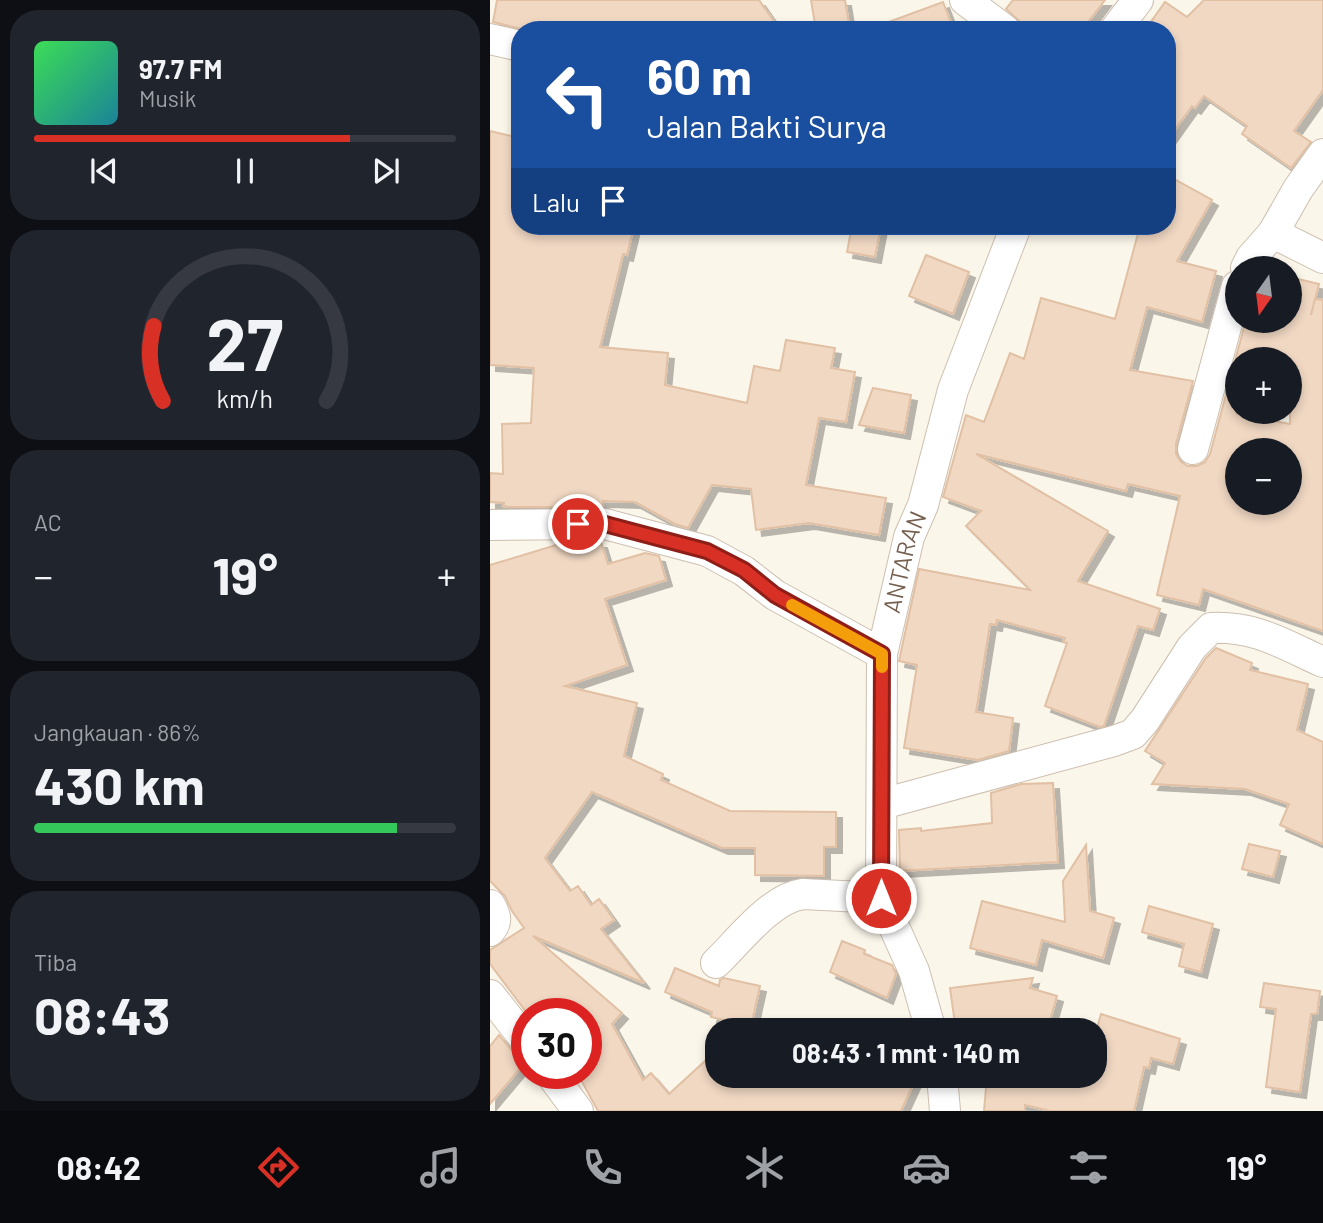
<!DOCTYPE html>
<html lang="id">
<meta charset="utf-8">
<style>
:root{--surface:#171b24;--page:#20242c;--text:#f1f3f6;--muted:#9ea1a6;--line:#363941;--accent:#d93025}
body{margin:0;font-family:Barlow,sans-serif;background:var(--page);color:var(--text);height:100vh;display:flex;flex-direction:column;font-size:26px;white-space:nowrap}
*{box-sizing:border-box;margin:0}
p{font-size:23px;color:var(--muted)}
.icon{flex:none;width:38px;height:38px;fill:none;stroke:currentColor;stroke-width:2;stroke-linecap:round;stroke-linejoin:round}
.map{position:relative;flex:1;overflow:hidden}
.details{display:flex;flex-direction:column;gap:10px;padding:10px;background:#0d0f14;width:490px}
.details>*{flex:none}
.banner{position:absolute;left:21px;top:21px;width:665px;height:214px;border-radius:28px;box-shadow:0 4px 10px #0003;background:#1a4fa0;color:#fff;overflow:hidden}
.needle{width:46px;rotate:194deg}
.fabs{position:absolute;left:735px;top:256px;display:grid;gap:14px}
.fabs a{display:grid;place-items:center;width:77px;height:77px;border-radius:50%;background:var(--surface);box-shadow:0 4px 10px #0003;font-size:35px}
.speed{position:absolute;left:21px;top:998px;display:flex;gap:14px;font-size:35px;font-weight:700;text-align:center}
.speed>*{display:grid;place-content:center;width:91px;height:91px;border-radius:50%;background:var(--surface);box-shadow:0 4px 10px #0003;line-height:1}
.speed .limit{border:10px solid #d22;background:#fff;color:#111}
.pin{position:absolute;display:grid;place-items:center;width:60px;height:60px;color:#fff;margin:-30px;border:4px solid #fff;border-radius:50%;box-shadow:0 2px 7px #0007}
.me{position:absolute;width:77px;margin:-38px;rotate:0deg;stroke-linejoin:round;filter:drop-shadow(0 0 5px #0008)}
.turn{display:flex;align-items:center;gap:24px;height:147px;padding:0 21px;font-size:32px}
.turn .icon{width:91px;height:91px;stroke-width:2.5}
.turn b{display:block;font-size:49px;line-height:60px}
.then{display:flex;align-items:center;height:66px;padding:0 21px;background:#0003;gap:14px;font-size:26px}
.big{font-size:52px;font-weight:700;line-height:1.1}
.details .card{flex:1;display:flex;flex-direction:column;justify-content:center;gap:10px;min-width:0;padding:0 24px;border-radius:28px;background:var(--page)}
.details .dial{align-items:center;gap:0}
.dial svg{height:182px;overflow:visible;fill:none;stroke:var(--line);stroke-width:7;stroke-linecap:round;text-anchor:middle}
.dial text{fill:var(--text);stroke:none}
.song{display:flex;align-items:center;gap:21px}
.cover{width:84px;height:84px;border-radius:10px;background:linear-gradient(135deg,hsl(130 70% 55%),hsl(190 70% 35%))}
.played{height:7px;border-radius:4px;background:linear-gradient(90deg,var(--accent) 75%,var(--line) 75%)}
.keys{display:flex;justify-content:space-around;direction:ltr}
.heat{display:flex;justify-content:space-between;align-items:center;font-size:38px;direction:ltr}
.charge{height:10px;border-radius:5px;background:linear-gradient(90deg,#34c759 86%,var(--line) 0)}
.trip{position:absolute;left:215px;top:1018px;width:402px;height:70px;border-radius:28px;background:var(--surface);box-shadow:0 4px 10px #0003;font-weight:700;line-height:70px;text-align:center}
.dock{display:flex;height:112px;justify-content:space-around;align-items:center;background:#090b0e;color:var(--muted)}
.dock .icon{width:49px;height:49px}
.dock .selected{color:var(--accent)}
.dock b{font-size:32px;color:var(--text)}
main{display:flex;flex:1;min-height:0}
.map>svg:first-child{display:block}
</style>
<main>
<section class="details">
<div class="card">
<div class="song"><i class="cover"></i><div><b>97.7 FM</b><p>Musik</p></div></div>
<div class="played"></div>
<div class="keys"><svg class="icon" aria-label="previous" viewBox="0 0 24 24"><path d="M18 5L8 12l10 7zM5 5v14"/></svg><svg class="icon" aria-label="pause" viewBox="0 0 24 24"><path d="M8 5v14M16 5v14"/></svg><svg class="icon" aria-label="next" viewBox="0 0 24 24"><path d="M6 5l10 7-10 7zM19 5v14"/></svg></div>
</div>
<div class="card dial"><svg viewBox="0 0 100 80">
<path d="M14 69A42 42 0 1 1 86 69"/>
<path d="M14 69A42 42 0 0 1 10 36" stroke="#d93025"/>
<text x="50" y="56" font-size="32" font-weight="700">27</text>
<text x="50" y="72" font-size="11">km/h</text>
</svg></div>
<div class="card"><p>AC</p>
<div class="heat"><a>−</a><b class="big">19°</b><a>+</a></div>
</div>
<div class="card"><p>Jangkauan · 86%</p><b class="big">430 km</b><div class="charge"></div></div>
<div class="card"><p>Tiba</p><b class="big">08:43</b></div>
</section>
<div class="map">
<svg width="833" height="1111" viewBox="0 0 833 1111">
<defs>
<filter id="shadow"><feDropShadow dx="6" dy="6" stdDeviation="0" flood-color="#0004"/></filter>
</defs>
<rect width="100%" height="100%" fill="#fbf6ea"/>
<path fill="#f0d8c3" stroke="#e1c0a4" stroke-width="2" fill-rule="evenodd" filter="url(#shadow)" d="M7 0H269L290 30H36L3 22Z
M321 0H355L360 30H326Z
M523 0H615L592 30H532L531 23 516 9Z
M714 0H833V90L804 131 821 142 801 168 752 134 757 126 714 96 705 108 702 106 677 141V30H655L675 2 697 17Z
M453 2 464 30H385V27Z
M0 131 30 138V226H144L137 255 133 254 110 347 178 353 175 385 257 403 264 366 290 371 296 340 345 348 341 368 365 372 356 422 329 418 316 485 396 498 389 535 319 523 266 530 261 489 222 485 198 528 185 524 145 502 113 501V507H18L13 506 14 503 0 502V473L13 474 12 424 41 423 44 368 0 365Z
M677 175 722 200 687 261 726 271 712 322 657 307 640 370 703 381 686 444V454L691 462 698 466H707L715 462 720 454 756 320H800V277L829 284 821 315 825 299 833 300V631L713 589 709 605 667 595 690 496 638 484 636 491 486 454 618 531 588 581 670 609 663 630 648 626 614 726 610 727 555 706 577 643 573 642 575 638 507 620 506 625 500 624 486 712 523 718 519 751 488 760 414 748 427 665 409 661 410 656 429 569 540 590 476 526 491 511 453 497 476 415 494 422 520 353 534 359 551 298 625 319 650 226H677ZM747 359H800V365L807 366 800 395V424L747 414ZM747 450H800V502H747Z
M362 226H391L385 257 357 252Z
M436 255 479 272 463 314 419 296Z
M383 388 421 395 414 433 369 425Z
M76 542H111L118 564 155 553 169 556 176 580 115 599 137 665 75 686 147 703 134 756 173 774 171 780 240 811 346 812V847H334V876L265 875V848H232L102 792 55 858 80 891 88 886 101 905 109 899 124 920 111 929 154 983 43 936 132 1013 122 1024 153 1080 161 1073 179 1094 228 1049V1076H427L411 1111H108L90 1078 96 1075V1013H37L0 964V950L34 928 22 911 15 896 0 881V565Z
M726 648 762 663 760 670 818 684 807 730 833 742V844L790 825 799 804 755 789 662 784 675 763 655 751 716 658Z
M563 783 568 862 410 871 409 830 431 828V831L502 823 501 793 531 784Z
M759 844 790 851 783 877 752 869Z
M596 845 600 911 624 918 613 958 552 940 546 965 480 948 492 901 575 922 573 881Z
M659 906 723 924 711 972 689 966 694 944 652 932Z
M352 941 375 950 374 954 402 965 406 974 397 998 340 972Z
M185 968 229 986 230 980 234 978 270 986 261 1026 221 1017 222 1012 175 992Z
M543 978 540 988 567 996 557 1031H466L460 988Z
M774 983 830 991 827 1014H821L810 1092 776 1087 786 1009 770 1007Z
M611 1014 690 1039 683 1064 661 1058 659 1068 654 1067 644 1111H560L535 1105V1111H494L497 1076H606V1032Z
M9 1035 24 1053 37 1060 0 1104V1046Z"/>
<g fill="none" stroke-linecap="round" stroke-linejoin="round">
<g stroke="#cdbfb0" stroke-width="32">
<g id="street">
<path d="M475 0 515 30"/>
<path d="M625 30 648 0"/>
<path d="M0 39 30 46"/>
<path d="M833 154 808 189 783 233 833 258"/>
<path d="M756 268 761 258 783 233"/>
<path d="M703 449 747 286"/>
<path d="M0 525 115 524 217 551 254 571 285 595 392 654"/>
<path d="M392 804 624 741 643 734 655 720 702 647 721 628C766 626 793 644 833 662"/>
<path d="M0 905C6 916 8 921 0 931"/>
<path d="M226 963C249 941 281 898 313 894L391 898"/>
<path d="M0 995 37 1042"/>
<path id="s1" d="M441 1031 424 971 391 898 392 654 419 537 433 505 463 390 526 226"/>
<path d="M60 1073 88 1111"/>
<path d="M452 1076 455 1111"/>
</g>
</g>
<use href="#street" stroke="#fff" stroke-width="30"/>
</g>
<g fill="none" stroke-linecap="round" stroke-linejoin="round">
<g stroke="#8d1f18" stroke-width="18">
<path id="route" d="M88 524H115L217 551 254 570 285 595 392 654 391 898"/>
</g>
<use href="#route" stroke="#d93025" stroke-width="12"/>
<path stroke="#f59e0b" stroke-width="12" d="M302 605 392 654V667"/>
</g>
<g text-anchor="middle" stroke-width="5" stroke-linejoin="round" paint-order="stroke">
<g font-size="24" fill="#755f4e" stroke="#fefaf0">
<text dy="8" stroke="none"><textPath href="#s1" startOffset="481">ANTARAN</textPath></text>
</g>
</g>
</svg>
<div class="fabs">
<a><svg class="needle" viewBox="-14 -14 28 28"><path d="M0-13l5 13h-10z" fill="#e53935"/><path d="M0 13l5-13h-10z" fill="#9ea1a6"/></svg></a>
<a>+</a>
<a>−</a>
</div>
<div class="speed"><div class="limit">30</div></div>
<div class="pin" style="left:88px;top:524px;background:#d93025"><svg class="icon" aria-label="arrive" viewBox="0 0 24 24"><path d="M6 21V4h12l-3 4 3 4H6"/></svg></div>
<svg class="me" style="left:391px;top:898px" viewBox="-20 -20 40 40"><circle r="17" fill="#d93025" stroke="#fff" stroke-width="3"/><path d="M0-11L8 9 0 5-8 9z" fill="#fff"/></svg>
<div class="trip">08:43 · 1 mnt · 140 m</div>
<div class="banner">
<div class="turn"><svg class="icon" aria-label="left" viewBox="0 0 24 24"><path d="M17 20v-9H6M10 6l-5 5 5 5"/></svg><div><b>60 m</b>Jalan Bakti Surya</div></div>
<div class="then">Lalu<svg class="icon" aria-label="arrive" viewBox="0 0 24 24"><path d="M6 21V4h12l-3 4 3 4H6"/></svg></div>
</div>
</div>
</main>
<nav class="dock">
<b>08:42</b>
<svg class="icon selected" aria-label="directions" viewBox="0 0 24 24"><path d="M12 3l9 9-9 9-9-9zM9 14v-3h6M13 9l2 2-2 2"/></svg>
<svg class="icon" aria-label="music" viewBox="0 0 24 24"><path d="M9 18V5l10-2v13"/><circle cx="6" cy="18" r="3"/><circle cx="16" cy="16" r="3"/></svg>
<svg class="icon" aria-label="phone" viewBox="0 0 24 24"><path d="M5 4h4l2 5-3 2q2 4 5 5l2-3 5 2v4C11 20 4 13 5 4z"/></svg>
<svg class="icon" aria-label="climate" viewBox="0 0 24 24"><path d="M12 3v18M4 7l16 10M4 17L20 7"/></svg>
<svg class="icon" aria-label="car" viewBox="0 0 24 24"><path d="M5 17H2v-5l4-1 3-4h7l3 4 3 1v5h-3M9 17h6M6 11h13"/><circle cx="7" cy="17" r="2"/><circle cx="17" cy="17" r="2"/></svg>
<svg class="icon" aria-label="filters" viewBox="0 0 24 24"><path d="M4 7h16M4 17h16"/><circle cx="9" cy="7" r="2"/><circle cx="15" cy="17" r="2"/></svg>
<b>19°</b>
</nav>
